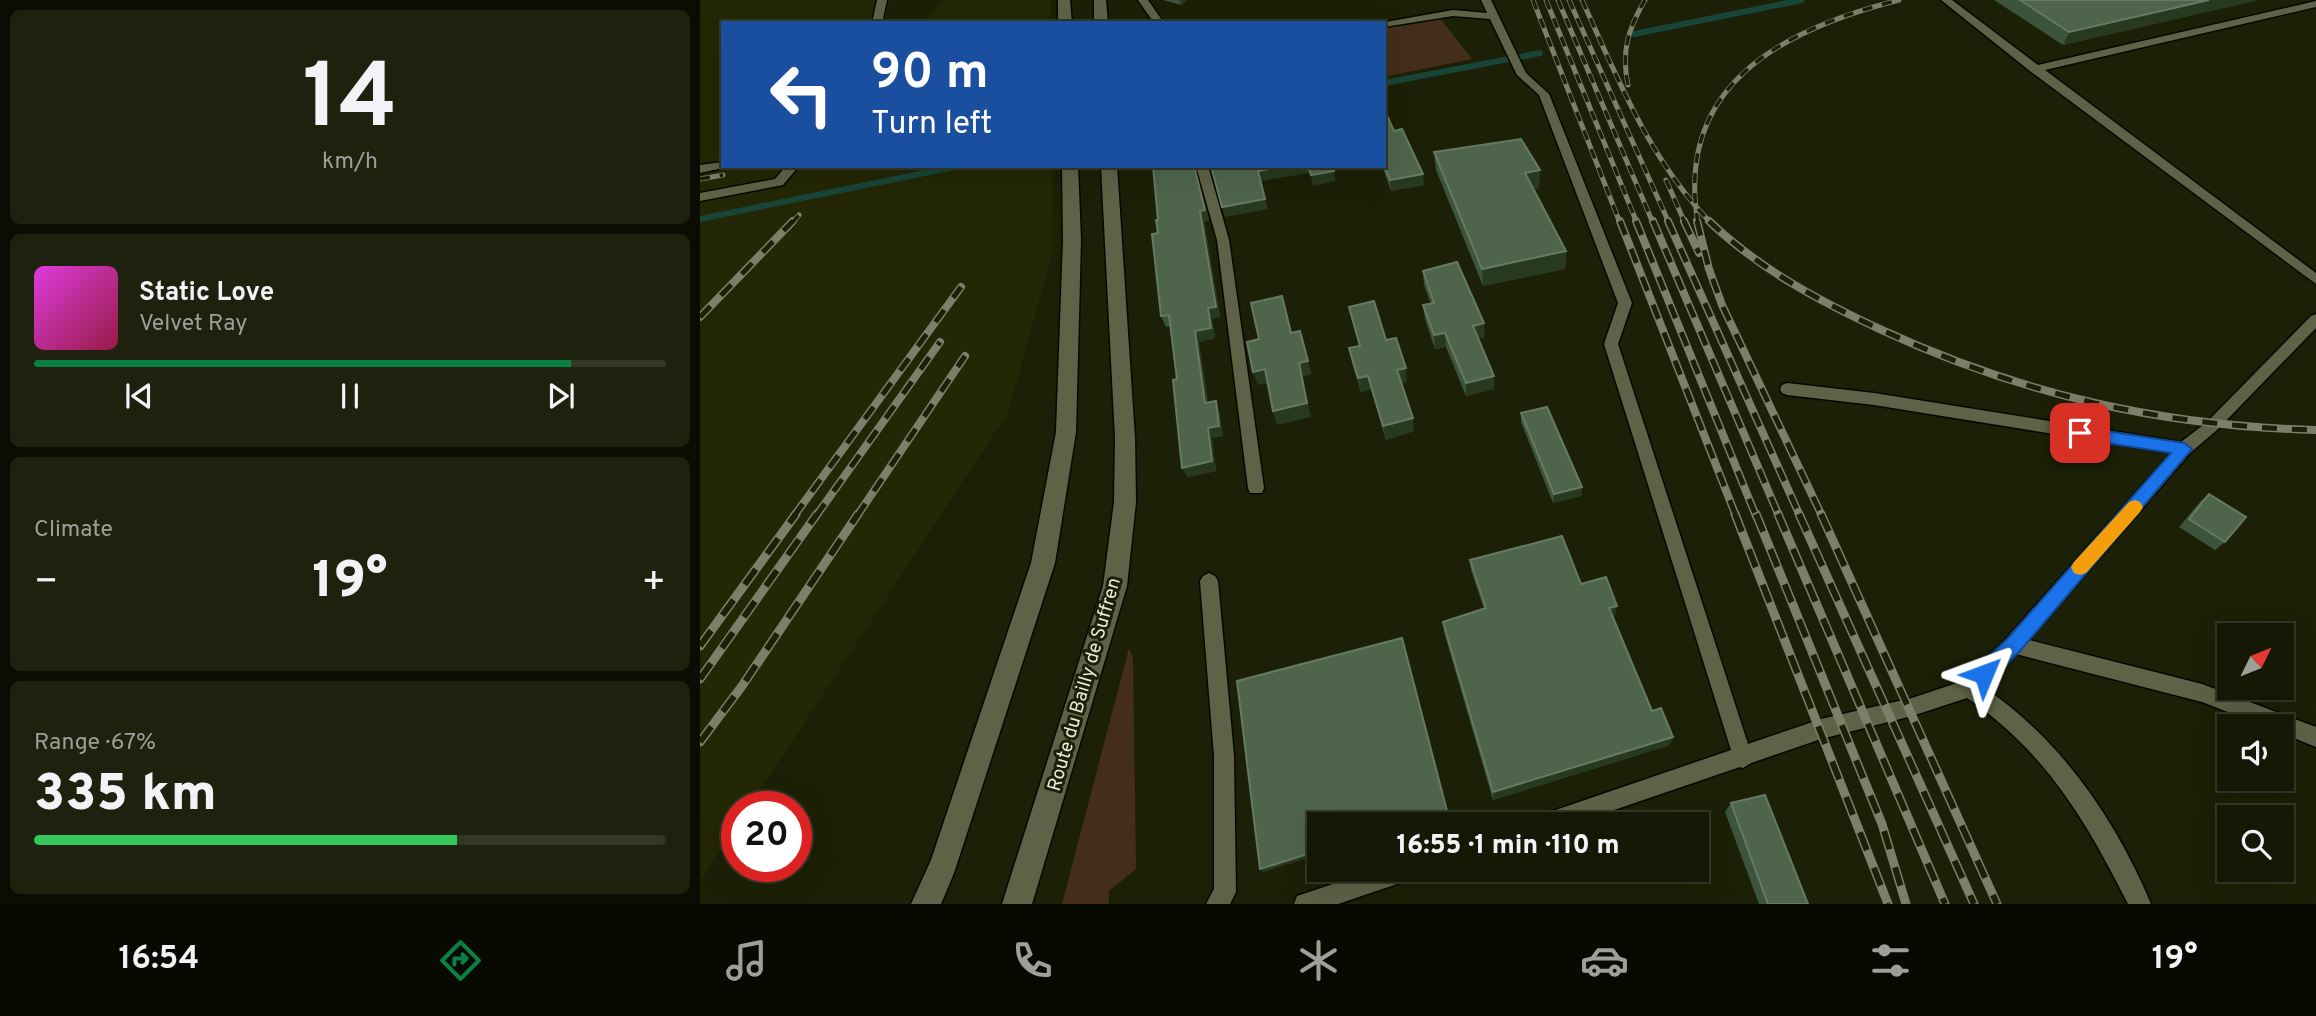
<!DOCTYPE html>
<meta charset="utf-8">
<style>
:root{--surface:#151804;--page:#1e210e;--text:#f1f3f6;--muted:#9da09a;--line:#343726;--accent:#0b8043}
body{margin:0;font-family:Overpass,sans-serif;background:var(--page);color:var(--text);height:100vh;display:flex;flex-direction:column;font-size:26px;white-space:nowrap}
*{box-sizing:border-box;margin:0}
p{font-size:23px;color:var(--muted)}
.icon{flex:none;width:38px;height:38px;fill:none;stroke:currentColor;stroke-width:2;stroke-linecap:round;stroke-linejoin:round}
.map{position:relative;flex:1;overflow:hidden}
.panel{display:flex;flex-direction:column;gap:10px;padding:10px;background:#0c0d02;width:700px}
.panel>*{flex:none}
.hud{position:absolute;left:21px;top:21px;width:665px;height:147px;border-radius:0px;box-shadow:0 7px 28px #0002,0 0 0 2px var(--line);background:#1a4fa0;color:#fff;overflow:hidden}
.needle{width:46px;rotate:47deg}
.buttons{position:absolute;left:1517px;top:623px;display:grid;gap:14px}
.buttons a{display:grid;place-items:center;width:77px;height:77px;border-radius:0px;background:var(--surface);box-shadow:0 7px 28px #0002,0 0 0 2px var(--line);font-size:35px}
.speed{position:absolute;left:21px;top:791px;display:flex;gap:14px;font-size:35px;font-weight:700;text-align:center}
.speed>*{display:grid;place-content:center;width:91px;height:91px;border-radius:50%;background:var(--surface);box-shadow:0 7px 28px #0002,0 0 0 2px var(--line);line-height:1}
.speed .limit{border:10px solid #d22;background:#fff;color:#111}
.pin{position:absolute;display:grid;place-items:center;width:60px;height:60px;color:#fff;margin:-30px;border-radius:14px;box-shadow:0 4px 10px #0006}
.me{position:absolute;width:77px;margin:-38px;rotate:46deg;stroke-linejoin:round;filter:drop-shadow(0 0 5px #0008)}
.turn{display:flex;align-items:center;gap:24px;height:147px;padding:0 35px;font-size:32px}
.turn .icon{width:91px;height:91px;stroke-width:2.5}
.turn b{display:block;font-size:49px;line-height:60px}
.big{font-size:52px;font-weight:800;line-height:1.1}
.panel .tile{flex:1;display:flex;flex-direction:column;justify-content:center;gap:10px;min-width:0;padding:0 24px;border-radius:10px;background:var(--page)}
.panel .dial{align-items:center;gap:0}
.dial b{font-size:91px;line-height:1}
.song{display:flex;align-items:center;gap:21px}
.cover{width:84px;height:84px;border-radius:10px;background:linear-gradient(135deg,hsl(300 70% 55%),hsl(340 70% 35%))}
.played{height:7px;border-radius:4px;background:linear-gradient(90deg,var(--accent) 85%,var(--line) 85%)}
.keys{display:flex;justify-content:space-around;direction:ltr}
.heat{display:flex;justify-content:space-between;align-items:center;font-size:38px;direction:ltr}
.charge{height:10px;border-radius:5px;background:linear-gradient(90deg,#34c759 67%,var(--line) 0)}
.trip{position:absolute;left:607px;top:812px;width:402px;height:70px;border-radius:0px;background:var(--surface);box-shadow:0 7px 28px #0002,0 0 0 2px var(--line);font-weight:800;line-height:70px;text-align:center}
.menu{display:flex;height:112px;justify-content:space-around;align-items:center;background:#080a02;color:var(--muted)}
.menu .icon{width:49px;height:49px}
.menu .on{color:var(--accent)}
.menu b{font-size:32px;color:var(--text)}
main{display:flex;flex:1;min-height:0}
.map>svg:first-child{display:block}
</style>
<main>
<section class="panel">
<div class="tile dial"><b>14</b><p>km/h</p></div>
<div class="tile">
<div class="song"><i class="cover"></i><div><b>Static Love</b><p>Velvet Ray</p></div></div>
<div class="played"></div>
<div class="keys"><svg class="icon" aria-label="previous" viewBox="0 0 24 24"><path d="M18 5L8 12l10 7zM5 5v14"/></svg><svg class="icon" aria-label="pause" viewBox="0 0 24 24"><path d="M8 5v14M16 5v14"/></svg><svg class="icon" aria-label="next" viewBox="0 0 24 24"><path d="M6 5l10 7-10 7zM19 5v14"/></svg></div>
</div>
<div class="tile"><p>Climate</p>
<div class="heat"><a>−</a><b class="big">19°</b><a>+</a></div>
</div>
<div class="tile"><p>Range · 67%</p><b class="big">335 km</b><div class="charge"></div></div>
</section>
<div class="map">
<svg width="1616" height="904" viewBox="0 0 1616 904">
<rect width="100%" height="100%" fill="#1c2006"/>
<path fill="#232705" d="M0 0H190L184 23H23V166H353L352 254 308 413 49 807H37V825L0 881Z
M242 0H351V23H225Z"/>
<path fill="#442e1a" d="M739 17 772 59 684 77V27Z
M429 648 433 659 436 869 409 891V904H362Z"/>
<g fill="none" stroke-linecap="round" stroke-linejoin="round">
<path stroke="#184538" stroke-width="6" d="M934 34 1102 0
M684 83 840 53
M0 219 259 166"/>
<g stroke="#070900" stroke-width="3">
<path id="lane" d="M177 0H187L182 23H172Z
M438 0H448L464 23H454Z
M781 0H791L826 73 849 94 932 303 918 344 1048 744 1121 719 1212 698 1263 681 1306 639 1471 453 1174 405 1087 395 1082 393 1080 389 1082 385 1087 383 1174 393 1481 442 1507 422 1611 316 1616 314V328L1517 430 1490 453 1329 640 1502 684 1616 727V747L1582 733V726H1564L1502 702 1316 654 1283 687C1360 738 1416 820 1451 904H1428C1386 821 1346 752 1267 698L1212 716 1121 739 1051 763 1043 768 1040 767 873 824H834L837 817 844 814 1031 750 904 344 918 303 839 95 817 75 790 19 753 16 684 27V23H680L753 10 787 13Z
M1241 0H1252L1338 65 1616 1V7L1345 70 1616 273V284L1330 71Z
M23 162V166L27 167 0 173V165Z
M86 166H99L83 185 0 201V193L75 179Z
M496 166H508L529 240 564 488 562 493H550L548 488 517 240Z
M509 573 515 576 518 581 534 756 536 892 530 904H506L514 889V756L500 581 503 576Z
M675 870H718L715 878 638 904H594L597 896Z"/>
</g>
<g stroke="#070900" stroke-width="3">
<path id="street" d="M358 0H370L372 23H358Z
M362 166H378L381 240 376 432 355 563 254 873 241 904H211L231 860 331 563 356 432 363 240Z"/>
</g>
<g stroke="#070900" stroke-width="3">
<path id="secondary" d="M394 0H406L408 23H394Z
M401 166H417L435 438 436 502 427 586 332 904H302L403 586 414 502 415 438Z"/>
</g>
<use href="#lane" fill="#5e6347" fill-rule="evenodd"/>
<use href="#street" fill="#5e6347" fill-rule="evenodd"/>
<use href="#secondary" fill="#5e6347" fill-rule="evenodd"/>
<g stroke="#7c806b" stroke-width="5">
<path id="rail-far2" d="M833 0 920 223
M846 0 937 223
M858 0 953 223
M869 0 969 223
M882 0C918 79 949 159 1011 223
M928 85C921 52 928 29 945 0
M0 179 23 175
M966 180 985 223
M92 223 99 215
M998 223C974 84 1084 29 1199 0"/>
</g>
<g stroke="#7c806b" stroke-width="8">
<path id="rail-far1" d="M920 221 1036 516
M936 221 1056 516
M953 221 1079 516
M968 221 1100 516
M984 221 999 253
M997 221 1009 269 1022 305 1122 516
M1009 221C1059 269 1121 302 1184 331 1324 395 1462 426 1616 430
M0 317 93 221
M94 516 261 287
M116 516 240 342
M157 516 265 356"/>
</g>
<g stroke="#7c806b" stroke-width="9">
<path id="rail" d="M1035 514 1188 904
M1056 514 1182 824 1206 904
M1078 514 1245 904
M1099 514 1274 904
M1121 514 1297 904
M0 646 96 514
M0 679 117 514
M0 742 42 686 158 514"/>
</g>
<use href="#rail-far2" stroke="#1c2006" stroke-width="3.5" stroke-dasharray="10" stroke-linecap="butt"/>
<use href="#rail-far1" stroke="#1c2006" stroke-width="5" stroke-dasharray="15" stroke-linecap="butt"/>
<use href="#rail" stroke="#1c2006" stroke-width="6" stroke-dasharray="19" stroke-linecap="butt"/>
</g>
<path fill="#3c543b" d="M463 0H487L481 5Z
M1294 0H1558L1363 45Z
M694 131 724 185 691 191 682 166H684Z
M734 152 839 188 834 189 866 251 865 269 783 286 736 170Z
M453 166H494L509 220 504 221 520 317 512 319 515 338 499 342 508 403 516 401 519 411 523 436 512 438 516 471 487 477 470 326 466 327 461 316 458 233V220Z
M723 271 785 337 778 338 794 389 766 396 746 347 735 349 725 319 723 305 731 304 724 285Z
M649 307 686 340 707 382 701 383 714 431 686 440 671 389 661 392 652 362 649 348 659 346Z
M821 413 882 487 881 496 853 503 821 422Z
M1509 494 1525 542 1515 550 1479 527 1500 502Z
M770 560 881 584 915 616 912 617 952 711 970 745 793 800 744 632 743 622 784 609 771 570Z
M1031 803 1108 904H1059L1025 812Z"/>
<path fill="#27391f" d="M479 0H487L481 5Z
M1509 0H1558L1363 45 1369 32Z
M494 166 509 220 504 221 520 317 512 319 515 338 499 342 509 413 505 403 495 331 508 308 500 211Z
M586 166H608L609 173 561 181 558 171Z
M631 166H659L632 171Z
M840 170 839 188 825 191V173Z
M634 171 635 181 613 186 611 175Z
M723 174 724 185 691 191 690 180Z
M565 199 568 209 525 217 522 207Z
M866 251 865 269 783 286 782 269Z
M784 323 785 337 774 339 773 326Z
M745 333 746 347 735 349 734 335Z
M608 361 612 374 602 377 611 417 577 425 573 411 599 363Z
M706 368 707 382 699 383 697 370Z
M565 369 569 383 558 385 553 372Z
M668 376 671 389 661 392 658 378Z
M794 376V389L766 396V383Z
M516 401 519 411 523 436 512 438 516 471 487 477 482 468 508 428Z
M713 418 714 431 686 440 683 426Z
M882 487 881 496 853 503 854 494Z
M917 606 915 616 907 618 909 608Z
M973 737 970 745 793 800V792Z
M747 811V814L716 824H703Z
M620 850V854L563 872 560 869Z"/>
<path fill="#4e654c" stroke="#667a63" stroke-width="2" d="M1320 0H1509L1369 32Z
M684 109 694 131 702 129 723 174 690 180 684 166Z
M821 139 840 170 825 173 866 251 782 269 734 152Z
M453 166H494L505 210 500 211 516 307 508 308 511 328 495 331 505 403 516 401 519 426 508 428 512 461 482 468 473 380 477 379 469 315 461 316 452 234 458 233 456 220H458Z
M511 166H586L558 171 565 199 522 207Z
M608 166H632L634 171 611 175Z
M757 262 784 323 773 326 794 376 766 383 745 333 734 335 723 305 734 303 723 271Z
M582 296 591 333 600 331 608 361 599 363 607 403 573 411 565 369 553 372 547 342 559 339 551 303Z
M674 301 686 340 696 338 706 368 697 370 713 418 683 426 668 376 658 378 649 348 660 346 649 307Z
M847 407 882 487 854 494 821 413Z
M1509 494 1546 517 1525 542 1489 519Z
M862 536 881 584 906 577 917 606 909 608 952 711 961 708 973 737 793 792 743 622 786 608 770 560Z
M702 638 747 811 703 824H620V850L560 869 537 681Z
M1065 795 1108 904H1068L1031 803Z"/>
<path fill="#1a73e8" stroke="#114b97" stroke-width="2" d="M1380 427 1484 443 1492 449 1320 651 1291 680 1284 683 1277 680 1274 674 1277 667 1307 639 1471 453 1375 438 1372 433Z"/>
<path fill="#f59e0b" d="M1435 500 1440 502 1443 507 1440 512 1386 573 1380 575 1374 573 1371 567 1374 562 1429 502Z"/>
<g text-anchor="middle" stroke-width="6" stroke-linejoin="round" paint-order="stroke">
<g font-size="19" fill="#e7ebdb" stroke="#1c2006">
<text transform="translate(383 684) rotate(-74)" y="7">Route du Bailly de Suffren</text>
</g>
</g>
</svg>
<div class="buttons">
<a><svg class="needle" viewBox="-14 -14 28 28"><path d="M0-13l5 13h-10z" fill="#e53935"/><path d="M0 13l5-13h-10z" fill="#9da09a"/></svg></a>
<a><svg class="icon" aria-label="sound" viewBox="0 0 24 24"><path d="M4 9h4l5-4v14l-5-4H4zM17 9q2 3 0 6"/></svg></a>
<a><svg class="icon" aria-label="search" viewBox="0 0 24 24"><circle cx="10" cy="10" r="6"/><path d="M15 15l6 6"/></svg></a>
</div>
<div class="speed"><div class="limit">20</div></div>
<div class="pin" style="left:1380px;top:433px;background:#d93025"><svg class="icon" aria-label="arrive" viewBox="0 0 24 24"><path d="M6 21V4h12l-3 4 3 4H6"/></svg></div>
<svg class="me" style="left:1284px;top:674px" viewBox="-20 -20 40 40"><path d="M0-17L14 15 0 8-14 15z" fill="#1a73e8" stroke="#fff" stroke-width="4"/></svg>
<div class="trip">16:55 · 1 min · 110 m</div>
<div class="hud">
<div class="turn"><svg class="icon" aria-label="left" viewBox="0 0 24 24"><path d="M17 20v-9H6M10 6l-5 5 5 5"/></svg><div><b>90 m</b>Turn left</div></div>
</div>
</div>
</main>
<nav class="menu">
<b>16:54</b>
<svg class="icon on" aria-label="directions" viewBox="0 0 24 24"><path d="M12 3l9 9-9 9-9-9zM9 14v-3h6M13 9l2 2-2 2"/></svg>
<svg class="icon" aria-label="music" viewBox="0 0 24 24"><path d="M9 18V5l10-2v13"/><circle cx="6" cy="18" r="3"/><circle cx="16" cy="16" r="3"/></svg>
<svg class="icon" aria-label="phone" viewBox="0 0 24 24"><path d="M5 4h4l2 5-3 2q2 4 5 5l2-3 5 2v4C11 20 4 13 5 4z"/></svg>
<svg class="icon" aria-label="climate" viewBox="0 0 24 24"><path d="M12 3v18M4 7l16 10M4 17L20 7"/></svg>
<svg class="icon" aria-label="car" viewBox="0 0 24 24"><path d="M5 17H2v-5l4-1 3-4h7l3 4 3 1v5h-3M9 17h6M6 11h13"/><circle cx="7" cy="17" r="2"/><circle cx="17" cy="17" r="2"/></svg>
<svg class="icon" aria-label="filters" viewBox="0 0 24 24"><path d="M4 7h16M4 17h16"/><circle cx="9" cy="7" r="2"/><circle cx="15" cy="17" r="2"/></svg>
<b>19°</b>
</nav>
